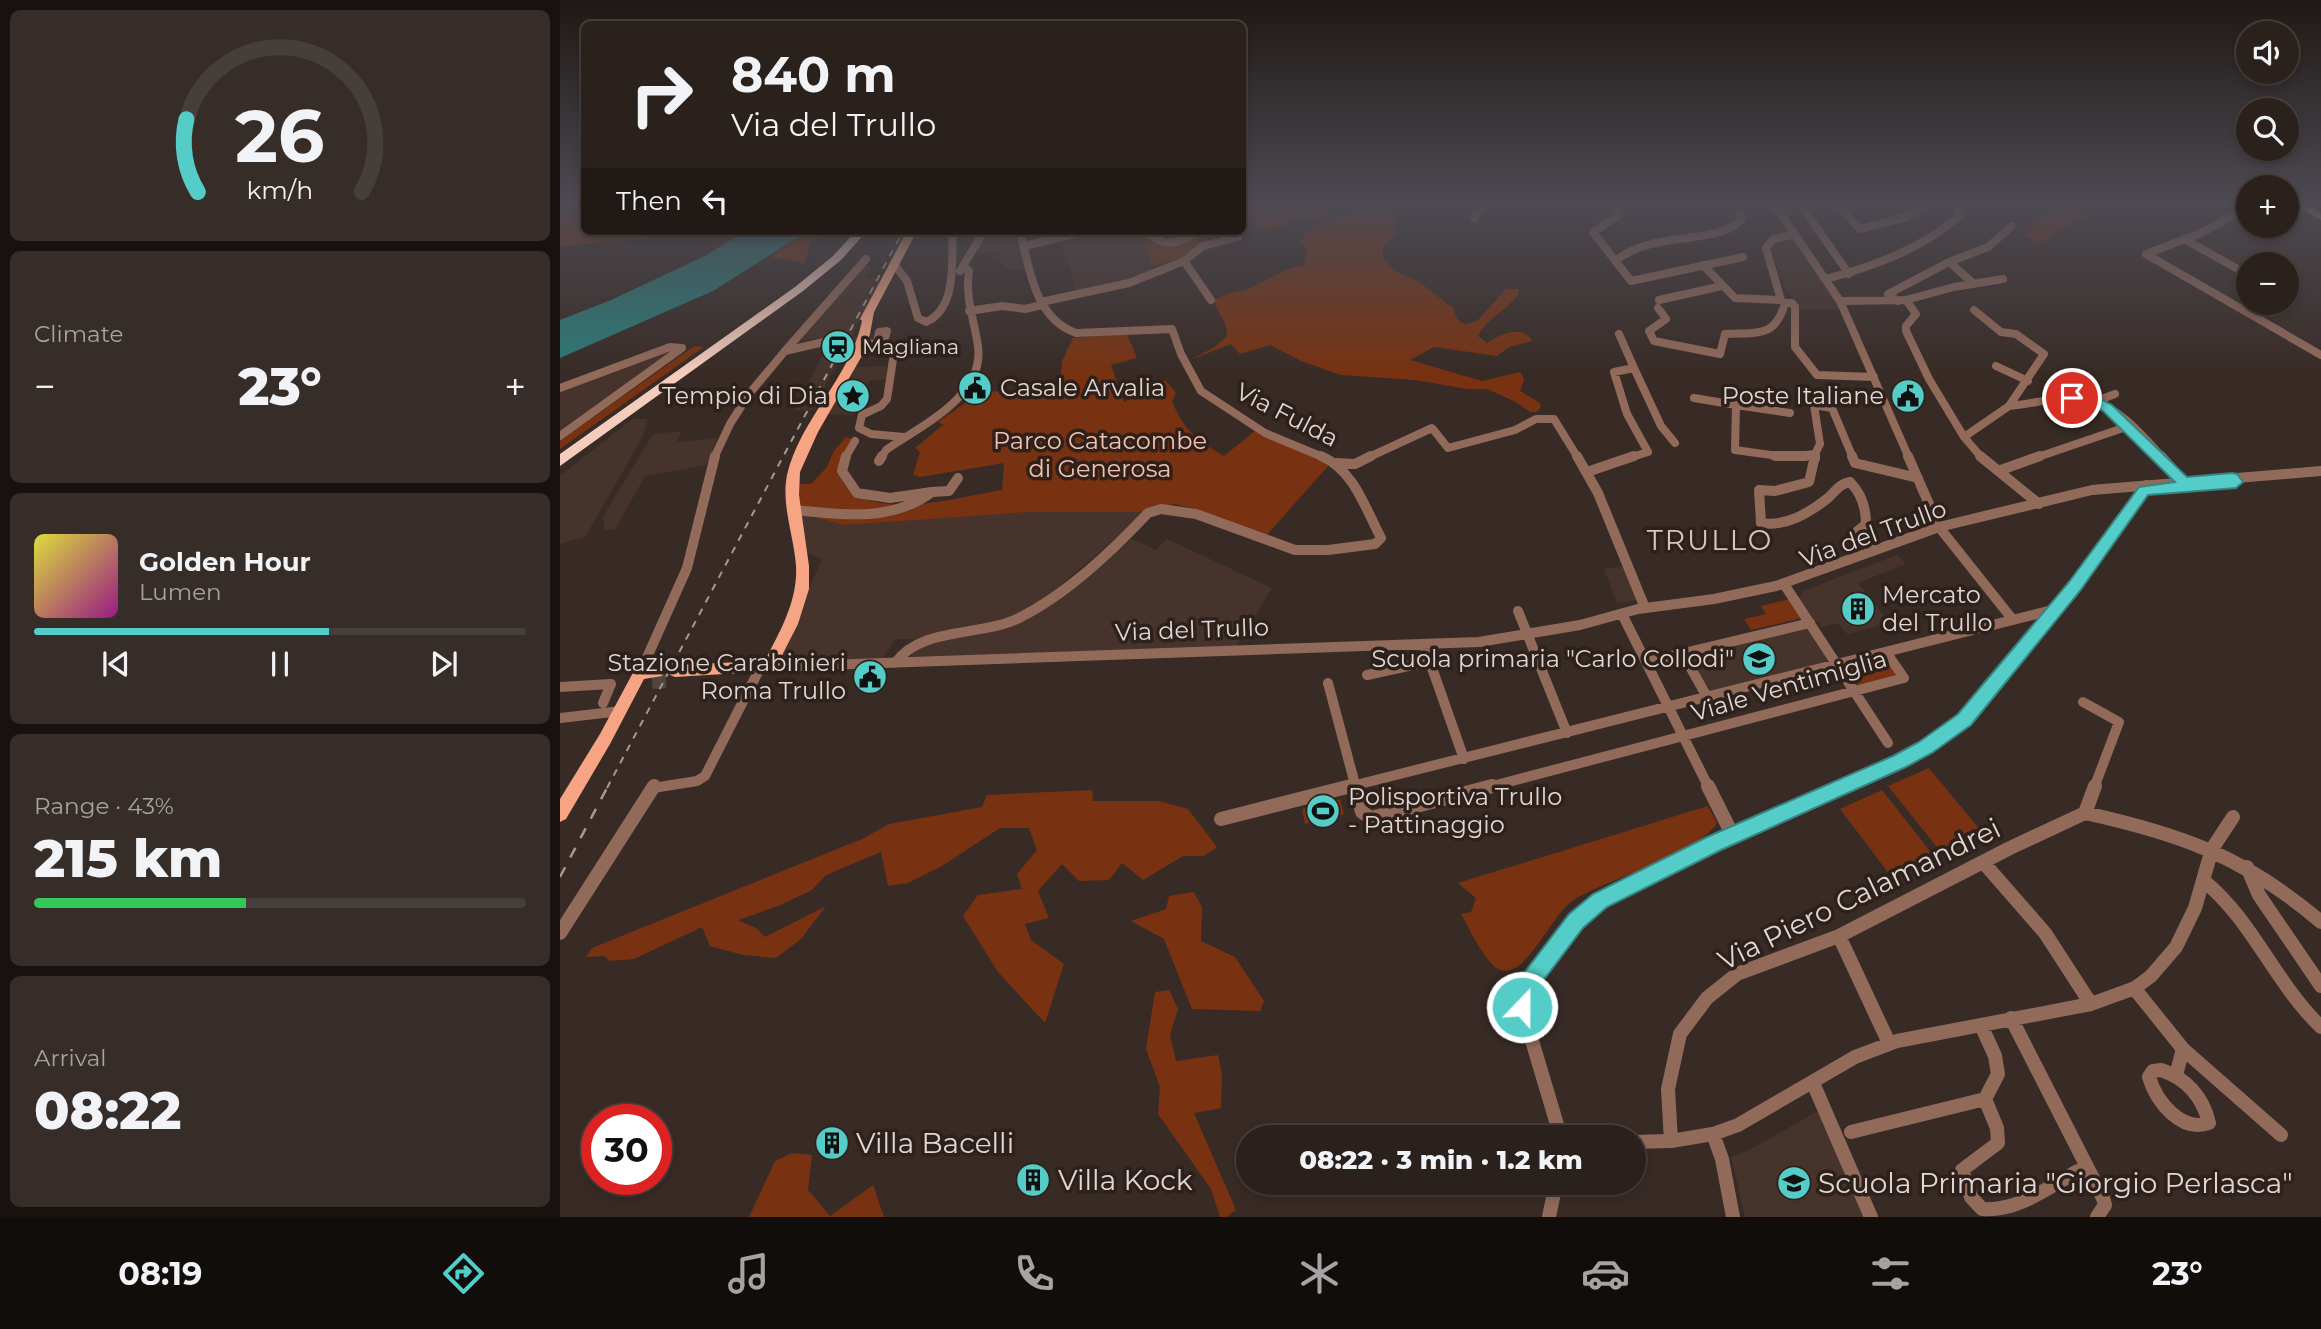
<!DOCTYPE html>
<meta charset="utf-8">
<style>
:root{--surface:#2a201c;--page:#362d29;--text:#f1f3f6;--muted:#a5a3a3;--line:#463e3b;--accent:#54cdc8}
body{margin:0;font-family:Montserrat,sans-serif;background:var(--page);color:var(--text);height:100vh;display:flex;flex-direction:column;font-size:26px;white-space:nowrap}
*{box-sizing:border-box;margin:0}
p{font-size:23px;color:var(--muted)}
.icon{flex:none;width:38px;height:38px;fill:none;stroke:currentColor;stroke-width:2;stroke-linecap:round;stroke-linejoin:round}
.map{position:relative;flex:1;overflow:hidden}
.sheet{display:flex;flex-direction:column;gap:10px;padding:10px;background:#17120f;width:560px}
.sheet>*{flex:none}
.hud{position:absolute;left:21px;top:21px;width:665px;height:214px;border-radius:10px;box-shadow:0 4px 10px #0003,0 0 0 2px var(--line);background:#2a201c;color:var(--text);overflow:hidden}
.tools{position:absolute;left:1676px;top:21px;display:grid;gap:14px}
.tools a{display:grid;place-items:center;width:63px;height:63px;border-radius:50%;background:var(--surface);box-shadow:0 4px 10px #0003,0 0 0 2px var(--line);font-size:35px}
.speed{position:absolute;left:21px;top:1104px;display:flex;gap:14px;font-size:35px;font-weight:700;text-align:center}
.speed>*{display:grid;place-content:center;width:91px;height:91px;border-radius:50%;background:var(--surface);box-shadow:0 4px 10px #0003,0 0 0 2px var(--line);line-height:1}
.speed .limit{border:10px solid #d22;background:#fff;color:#111}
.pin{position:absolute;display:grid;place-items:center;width:60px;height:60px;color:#fff;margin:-30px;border:4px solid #fff;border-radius:50%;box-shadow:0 2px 7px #0007}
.me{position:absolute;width:77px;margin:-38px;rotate:22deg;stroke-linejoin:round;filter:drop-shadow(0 0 5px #0008)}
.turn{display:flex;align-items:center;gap:24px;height:147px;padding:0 35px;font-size:32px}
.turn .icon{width:91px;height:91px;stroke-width:2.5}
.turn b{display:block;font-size:49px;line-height:60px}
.then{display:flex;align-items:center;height:66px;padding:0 35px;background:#0003;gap:14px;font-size:26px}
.big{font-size:52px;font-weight:800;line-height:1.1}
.sheet .widget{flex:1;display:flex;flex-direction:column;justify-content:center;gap:10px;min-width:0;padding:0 24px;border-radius:10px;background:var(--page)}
.sheet .dial{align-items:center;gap:0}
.dial svg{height:182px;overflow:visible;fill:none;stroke:var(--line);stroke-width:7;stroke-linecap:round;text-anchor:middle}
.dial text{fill:var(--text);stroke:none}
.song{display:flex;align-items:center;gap:21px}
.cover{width:84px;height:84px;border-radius:10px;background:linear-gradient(135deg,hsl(60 70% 55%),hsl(310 70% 35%))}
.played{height:7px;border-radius:4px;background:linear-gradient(90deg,var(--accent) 60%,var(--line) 60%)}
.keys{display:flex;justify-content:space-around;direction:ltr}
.heat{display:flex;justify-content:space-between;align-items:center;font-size:38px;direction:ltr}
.charge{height:10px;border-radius:5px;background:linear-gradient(90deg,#34c759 43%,var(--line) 0)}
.trip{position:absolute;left:676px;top:1125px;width:410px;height:70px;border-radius:35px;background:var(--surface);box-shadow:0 4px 10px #0003,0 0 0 2px var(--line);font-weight:800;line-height:70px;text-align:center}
.tabs{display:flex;height:112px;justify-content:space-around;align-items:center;background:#110d0b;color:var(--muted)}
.tabs .icon{width:49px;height:49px}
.tabs .on{color:var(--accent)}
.tabs b{font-size:32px;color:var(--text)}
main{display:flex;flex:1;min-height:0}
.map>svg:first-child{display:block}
</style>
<main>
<section class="sheet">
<div class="widget dial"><svg viewBox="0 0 100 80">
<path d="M14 69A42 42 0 1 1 86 69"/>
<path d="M14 69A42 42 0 0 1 9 37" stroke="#54cdc8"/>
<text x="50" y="56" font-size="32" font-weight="700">26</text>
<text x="50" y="72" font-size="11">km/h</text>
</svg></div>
<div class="widget"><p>Climate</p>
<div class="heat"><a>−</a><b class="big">23°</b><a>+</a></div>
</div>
<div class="widget">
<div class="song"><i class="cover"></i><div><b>Golden Hour</b><p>Lumen</p></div></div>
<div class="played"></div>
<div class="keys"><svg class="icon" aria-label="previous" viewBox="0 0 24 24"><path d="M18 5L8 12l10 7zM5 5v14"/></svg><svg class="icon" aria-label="pause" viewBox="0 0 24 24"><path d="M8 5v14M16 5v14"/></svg><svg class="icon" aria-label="next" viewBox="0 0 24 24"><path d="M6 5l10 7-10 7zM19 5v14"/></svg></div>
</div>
<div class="widget"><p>Range · 43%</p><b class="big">215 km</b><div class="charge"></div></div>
<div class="widget"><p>Arrival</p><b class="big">08:22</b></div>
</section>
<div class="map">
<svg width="1761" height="1217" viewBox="0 0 1761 1217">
<rect width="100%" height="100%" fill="#382b26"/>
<path fill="#46332b" d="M428 231H458L468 271 446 269 434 252 413 256Z
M546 231H579L593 269 561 282 516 291 502 242Z
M1233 237 1275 298 1280 310 1241 309 1224 287 1212 254 1211 245Z
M302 266 312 267 306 278H322L295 329 293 336 299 338 295 349 277 363 253 410H234L272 336 238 341Z
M113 348 116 352 0 432V392Z
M326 366 328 379 310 380 296 406 294 415 266 414 293 367Z
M72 419H88L82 438 25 537 0 544V476Z
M122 431 117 442 158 438 146 465 85 476 55 530H45L43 517 93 434Z
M470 512H580L582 516 488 596 442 622 375 639H335L322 660 216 663 262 559 246 553 241 513 382 517Z
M568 537 596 550 607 539 712 588 676 647 351 657 353 647 447 626Z
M1337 555 1346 564 1298 583 1330 623 1287 634 1278 623 1261 627 1259 622H1254L1237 597 1242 595 1240 592Z
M1066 566 1079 600 1057 603 1044 569Z
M1247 627 1269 661 1149 692 1130 656Z
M1258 1111 1305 1217H1185L1171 1157 1195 1147Z"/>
<path fill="#783211" d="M0 204H24V231H92L85 239 0 246Z
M683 204H781L782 207 766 215 761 220 746 217 705 232 684 219Z
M814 204H826L835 211C838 227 836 237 823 247V258L835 271 859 282 893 308 897 319 905 324 917 321 946 289H958L959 293C948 310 927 318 918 336L927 343C940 334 963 324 972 341L949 347 937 356 874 347 850 360 922 381 960 372 964 379 960 391 980 403 981 407 977 412H970L956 402 927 389H907L855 380 781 375 741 361 710 345 680 354 671 344 630 360 653 348 667 336 666 326 653 300 670 293 686 290 728 269 744 265 747 251 740 241C757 218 787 215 813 209Z
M1486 204H1511L1526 217 1479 243 1463 236 1488 212Z
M248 231H272L251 242 244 263 211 257Z
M637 234 651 243 624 257 592 266 581 237 585 236C602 251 618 241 637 234Z
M567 334 577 358 551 365 564 402 605 380 616 393 612 401C623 430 638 441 664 456L696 430 769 465 705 537 632 508 614 504 580 512H470L284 525 241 513 235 484H251L267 467 274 451 286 437 294 440 278 471C296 528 398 497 442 490L444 463 360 477 353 475 360 452 355 448 383 425 378 422 422 391 467 392 500 382 502 361 513 338Z
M134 346 144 347 0 449V441Z
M1230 599 1242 618 1191 630 1184 619 1206 614 1201 606Z
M1324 655 1337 676 1298 685 1285 665Z
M1369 768 1421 831 1380 851 1328 786Z
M532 790 533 801H599L628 809 657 847 644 856H623L583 880 562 863 549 880 519 881 502 864 478 891 489 918 465 924 471 940 504 964 485 1023 438 972 403 916 418 895 462 889 457 874 477 850 469 828H440L382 866 348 883 328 886 321 852 266 875 252 890 218 906 178 920 196 928 205 937 266 906 241 939 216 958 183 955 150 946 142 927 74 959 50 961 44 956 26 957 32 948 302 839 329 824 422 807 427 795Z
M1322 790 1373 855 1330 875 1280 809Z
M780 799 784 814 745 824 742 809Z
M1148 806 1157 823C1137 854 1051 878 1015 899 992 913 971 969 946 971 928 972 910 929 901 914L911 912 916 898 898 883Z
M634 892 642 907 641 941 675 957 704 1001 700 1011 632 1009 604 939 571 921 606 909 609 896Z
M609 990 618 1009 610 1035 616 1061 658 1055 662 1075 661 1108 634 1113 676 1210 666 1217H660L651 1189 598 1114 600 1087 586 1049 595 992Z
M232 1153 252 1155 248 1190 270 1216 313 1185 324 1217H189L215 1161Z"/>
<path fill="#2c7b78" d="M185 231H248L153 291 0 358V320L51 300 147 255Z"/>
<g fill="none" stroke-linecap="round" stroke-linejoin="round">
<path stroke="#514540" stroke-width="14" stroke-dasharray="14 7" stroke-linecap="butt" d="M92 682 109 681"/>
<path stroke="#926a5a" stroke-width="8" d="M1053 204 1058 216 1033 232 1071 281 1183 257
M1214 204 1280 301 1349 458
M1240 204 1289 274
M1277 204 1300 229 1347 217 1367 204
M1689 207 1641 233 1586 254 1761 355
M914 219 921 204
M460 231C469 268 475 319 516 333L612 329 621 354 641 391 705 433 765 458
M586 231C601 247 620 246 636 231
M1624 239 1676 268
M464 246 527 231
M624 261 651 300
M1055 261C1095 229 1156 247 1182 219L1176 204
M1389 262 1413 283
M334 264 347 281 358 318 366 322C398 308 391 260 393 231
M1143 265 1175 298 1221 300 1206 248 1213 239 1235 234
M400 271 424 231
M1266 279C1314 266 1361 249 1400 216L1397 204
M1099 300 1162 286
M1346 300 1356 314 1346 326V331L1369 379 1404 437
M1280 301 1346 300 1394 287 1443 279
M1338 301 1328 294 1389 262 1428 247 1452 226
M481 302 569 283 624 261 643 246 678 237
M1098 308 1106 319 1089 331 1094 341 1160 354 1165 334C1196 332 1215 339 1225 303H1232L1235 307V347L1257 375 1314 377
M1414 310 1441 332 1456 334 1484 354 1449 406 1404 437 1422 458
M409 311 442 306 465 309 482 305
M1059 334 1074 368
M324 341 334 353 327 399 321 406 302 415 299 428 311 434 344 437
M300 346 324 341 327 331 319 332 317 342
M225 351 306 259
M1436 366 1468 381
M0 388 110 347 122 348 0 436
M1134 398 1176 405 1175 450 1226 457 1255 454 1260 444 1254 405 1272 408 1293 458
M1536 401 1555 394
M1176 405 1230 413
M1449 406C1474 404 1501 395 1525 399 1557 404 1583 436 1603 458
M1255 454 1256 458
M154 458 170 424 189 394 225 351 268 341
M285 458 295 441
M321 458 326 450C360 426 425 397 418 346 414 319 405 298 409 271L406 268 401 270
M807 458 872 428 888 448 955 430 976 419H994L1018 458
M1069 458 1088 452 1067 414 1054 372 1074 368 1101 426 1115 443
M1475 458 1569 426"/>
<path stroke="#926a5a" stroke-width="10" d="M1017 456 1038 493 1085 608
M1215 456H1246
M1255 456 1249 482 1215 491 1199 490 1201 523C1226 527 1249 513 1268 498 1276 491 1279 484 1290 482 1302 494 1306 508 1306 524L1295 533 1312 551
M1292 456 1295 463 1358 478
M1348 456 1379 527 1453 620
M1420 456 1479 504
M1601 456 1624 482
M319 461 322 456
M776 463 795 464 811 456
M1438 471 1480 456
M1027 472 1074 456
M372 492 389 491 398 478
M235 510C282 515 332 522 372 492L330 498 297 493 282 471 286 456
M1224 584 1328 743
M958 611 1007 733
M1062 614 1149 788
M864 645 904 759
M1123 654 1147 697
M1086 662 1250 623
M335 663C362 626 421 637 459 618 507 594 551 552 588 513L601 509 636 514 735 550H768L815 544 821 538C805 508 794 470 761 456
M209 667 919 642 1020 625 1078 609 1154 599 1216 586 1379 527 1532 490 1761 471
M80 673 127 568 155 456
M807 675 871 661
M768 683 796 788
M0 687 51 684 43 703
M1523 702 1559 722 1534 788
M0 718 61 711
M93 788 137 781 145 776 200 668
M784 788 1496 609
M925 788 1344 678 1326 652
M1279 788 1339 761 1395 727 1418 706 1514 587 1582 495 1586 485"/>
<path stroke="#926a5a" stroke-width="14" d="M795 786 802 812 811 818 932 786
M1148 786 1173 836
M1525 813C1621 834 1685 857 1761 922
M661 819 791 786
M1423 862 1485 933 1531 1004
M1687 867 1699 895 1761 986
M1644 881C1693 921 1715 983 1761 1027
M0 933 94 786
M1279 936 1329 1043
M1574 988 1623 1049 1721 1135
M1451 1018 1543 1198 1545 1205 1537 1217
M1421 1025 1435 1056 1438 1074 1425 1099 1437 1128 1438 1143 1402 1170 1411 1197 1422 1209C1457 1212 1489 1187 1518 1171
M1601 1070C1626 1078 1643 1097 1649 1123 1621 1133 1596 1101 1589 1077L1593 1071Z
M1616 1075 1623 1049
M1253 1083 1311 1217
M1291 1132 1425 1099
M1153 1134 1162 1159 1173 1217
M1001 1138 962 1007 967 986 1016 921 1040 900 1154 844 1283 786
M1111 1141 1108 1089 1120 1034 1147 998 1177 974 1279 936 1450 848 1525 813 1535 786
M1073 1142 1111 1141 1153 1134 1178 1125 1295 1057 1337 1041 1531 1004 1575 988 1591 976 1616 947 1635 908 1652 849 1673 817
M989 1217 996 1183"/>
<path fill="#f6a483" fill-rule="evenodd" d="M1732 204H1744L1761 213V220Z
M347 231H357L314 312 310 334 303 354 258 432 240 472 239 495 249 566V589L238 624 214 671 115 677 110 675 108 671 110 667 115 665 205 661C220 631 238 601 236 566 234 536 221 505 227 475 240 419 290 378 302 321L300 319Z
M97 666 102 668 104 672 102 676 84 679 50 744 6 819 0 822V799L40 734 75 669Z"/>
<path fill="#f5cdbd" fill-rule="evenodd" d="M296 231H307L281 260 243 291 0 466V454L235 287 273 256Z"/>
<path stroke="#a39995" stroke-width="2" stroke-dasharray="7 7" stroke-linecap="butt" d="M47 788 343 231"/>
<path stroke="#a39995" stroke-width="2.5" stroke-dasharray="11 11" stroke-linecap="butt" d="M0 877 48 786"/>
</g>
<linearGradient id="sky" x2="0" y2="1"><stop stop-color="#1f1815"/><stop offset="0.54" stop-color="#4d4a52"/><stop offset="1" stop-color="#4d4a52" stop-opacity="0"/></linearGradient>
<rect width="1761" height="375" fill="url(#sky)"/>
<path fill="#54cdc8" stroke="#378582" stroke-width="2" d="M1512 394 1533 395 1552 405 1627 477 1672 473 1677 474 1683 482 1676 488 1588 495 1520 591 1411 725 1372 753 1346 767 1161 850 1047 907 1023 928 974 993 969 1015 962 1018 955 1015 951 998 960 978 1009 914 1033 894 1147 837 1333 756 1359 742 1398 714 1509 582 1579 487 1615 482 1543 411 1530 404 1507 402 1505 398Z"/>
<defs>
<g id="station-disc" transform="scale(1.75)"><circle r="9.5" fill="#54cdc8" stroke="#2e211c"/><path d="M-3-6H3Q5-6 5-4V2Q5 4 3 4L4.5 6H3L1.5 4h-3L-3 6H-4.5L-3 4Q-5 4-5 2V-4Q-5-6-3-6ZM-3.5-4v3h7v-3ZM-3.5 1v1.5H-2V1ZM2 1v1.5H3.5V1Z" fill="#111"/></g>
<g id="civic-disc" transform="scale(1.75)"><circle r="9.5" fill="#54cdc8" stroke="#2e211c"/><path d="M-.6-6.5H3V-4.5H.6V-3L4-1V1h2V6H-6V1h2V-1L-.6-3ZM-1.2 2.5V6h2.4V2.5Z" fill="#111"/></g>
<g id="sight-disc" transform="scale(1.75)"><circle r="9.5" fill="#54cdc8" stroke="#2e211c"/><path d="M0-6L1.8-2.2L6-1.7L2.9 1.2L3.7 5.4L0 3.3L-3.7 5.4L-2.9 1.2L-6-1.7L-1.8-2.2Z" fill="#111"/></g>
<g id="building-disc" transform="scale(1.75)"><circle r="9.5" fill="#54cdc8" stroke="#2e211c"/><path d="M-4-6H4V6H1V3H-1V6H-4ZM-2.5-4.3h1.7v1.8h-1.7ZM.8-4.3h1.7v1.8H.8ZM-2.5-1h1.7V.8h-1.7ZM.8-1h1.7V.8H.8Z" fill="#111"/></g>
<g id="school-disc" transform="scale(1.75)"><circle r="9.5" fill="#54cdc8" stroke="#2e211c"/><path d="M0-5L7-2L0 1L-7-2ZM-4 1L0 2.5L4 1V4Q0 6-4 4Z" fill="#111"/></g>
<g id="stadium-disc" transform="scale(1.75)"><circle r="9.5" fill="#54cdc8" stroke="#2e211c"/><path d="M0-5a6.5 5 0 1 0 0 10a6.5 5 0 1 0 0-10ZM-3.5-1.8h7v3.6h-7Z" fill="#111"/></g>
</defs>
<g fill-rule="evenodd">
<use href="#station-disc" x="278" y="347"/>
<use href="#civic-disc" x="415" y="388"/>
<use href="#sight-disc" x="293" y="396"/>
<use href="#civic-disc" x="1348" y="396"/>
<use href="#building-disc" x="1298" y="609"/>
<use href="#school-disc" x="1199" y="659"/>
<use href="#civic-disc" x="310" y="677"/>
<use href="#stadium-disc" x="763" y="811"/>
<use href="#building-disc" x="272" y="1143"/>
<use href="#building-disc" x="473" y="1180"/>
<use href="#school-disc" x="1234" y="1183"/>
</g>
<g text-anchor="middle" stroke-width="7" stroke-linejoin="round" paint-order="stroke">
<g font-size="21" fill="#dfd7d3" stroke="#2e211c" text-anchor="start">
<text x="302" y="354">Magliana</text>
</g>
<g font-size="24" fill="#dfd7d3" stroke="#2e211c" text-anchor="end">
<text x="440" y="396" text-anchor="start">Casale Arvalia</text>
<text x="268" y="404">Tempio di Dia</text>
<text x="1324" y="404">Poste Italiane</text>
<text x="1322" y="603" text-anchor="start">Mercato<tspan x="1322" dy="28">del Trullo</tspan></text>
<text x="1174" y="667">Scuola primaria "Carlo Collodi"</text>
<text x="286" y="671">Stazione Carabinieri<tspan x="286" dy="28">Roma Trullo</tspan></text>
<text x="788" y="805" text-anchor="start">Polisportiva Trullo<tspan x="788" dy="28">- Pattinaggio</tspan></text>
</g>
<g font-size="24" fill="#dfd7d3" stroke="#2e211c">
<text transform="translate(727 415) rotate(27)" y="8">Via Fulda</text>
<text transform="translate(1313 534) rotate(-20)" y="8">Via del Trullo</text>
<text transform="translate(632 630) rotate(-2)" y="8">Via del Trullo</text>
<text transform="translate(1229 686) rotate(-16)" y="8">Viale Ventimiglia</text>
</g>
<g font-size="24" fill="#f3c2ae" stroke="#2e211c">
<text x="540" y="449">Parco Catacombe<tspan x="540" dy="28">di Generosa</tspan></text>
</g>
<g font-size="28" letter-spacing="2" fill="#d7c6bf" stroke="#2e211c">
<text x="1150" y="550">TRULLO</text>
</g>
<g font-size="28" fill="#dfd7d3" stroke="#2e211c">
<text transform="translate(1299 894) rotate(-26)" y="10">Via Piero Calamandrei</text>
</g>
<g font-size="28" fill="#dfd7d3" stroke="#2e211c" text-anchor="start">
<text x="296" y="1153">Villa Bacelli</text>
<text x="498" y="1190">Villa Kock</text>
<text x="1258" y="1193">Scuola Primaria "Giorgio Perlasca"</text>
</g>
</g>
</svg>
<div class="tools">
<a><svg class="icon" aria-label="sound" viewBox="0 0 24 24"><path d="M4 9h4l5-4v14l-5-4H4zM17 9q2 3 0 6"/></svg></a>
<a><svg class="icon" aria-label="search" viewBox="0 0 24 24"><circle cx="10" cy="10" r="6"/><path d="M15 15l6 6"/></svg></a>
<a>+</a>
<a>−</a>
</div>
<div class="speed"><div class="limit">30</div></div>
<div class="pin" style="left:1512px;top:398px;background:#d93025"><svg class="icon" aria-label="arrive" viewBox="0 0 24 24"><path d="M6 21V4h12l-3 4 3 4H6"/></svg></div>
<svg class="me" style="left:962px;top:1007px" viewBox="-20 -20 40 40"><circle r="17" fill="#54cdc8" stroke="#fff" stroke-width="3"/><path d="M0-11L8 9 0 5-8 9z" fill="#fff"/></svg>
<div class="trip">08:22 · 3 min · 1.2 km</div>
<div class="hud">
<div class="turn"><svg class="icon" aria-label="right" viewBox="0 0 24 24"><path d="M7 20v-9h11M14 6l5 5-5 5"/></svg><div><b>840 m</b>Via del Trullo</div></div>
<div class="then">Then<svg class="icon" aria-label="left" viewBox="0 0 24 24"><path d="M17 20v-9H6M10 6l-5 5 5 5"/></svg></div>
</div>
</div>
</main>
<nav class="tabs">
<b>08:19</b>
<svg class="icon on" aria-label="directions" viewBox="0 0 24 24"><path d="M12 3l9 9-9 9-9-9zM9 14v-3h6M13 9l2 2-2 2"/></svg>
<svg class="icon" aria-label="music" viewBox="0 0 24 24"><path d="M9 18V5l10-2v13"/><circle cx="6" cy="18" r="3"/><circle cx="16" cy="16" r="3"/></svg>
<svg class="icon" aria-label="phone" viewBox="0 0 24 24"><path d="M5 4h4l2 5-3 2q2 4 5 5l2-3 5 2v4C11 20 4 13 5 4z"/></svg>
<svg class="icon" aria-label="climate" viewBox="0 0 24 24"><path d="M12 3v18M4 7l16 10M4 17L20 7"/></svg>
<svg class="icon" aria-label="car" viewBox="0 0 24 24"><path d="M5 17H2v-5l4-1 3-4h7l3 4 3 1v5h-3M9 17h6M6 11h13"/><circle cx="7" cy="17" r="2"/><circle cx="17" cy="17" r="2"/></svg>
<svg class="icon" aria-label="filters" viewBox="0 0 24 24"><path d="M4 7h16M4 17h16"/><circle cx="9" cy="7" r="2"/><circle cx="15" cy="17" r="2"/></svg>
<b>23°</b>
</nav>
